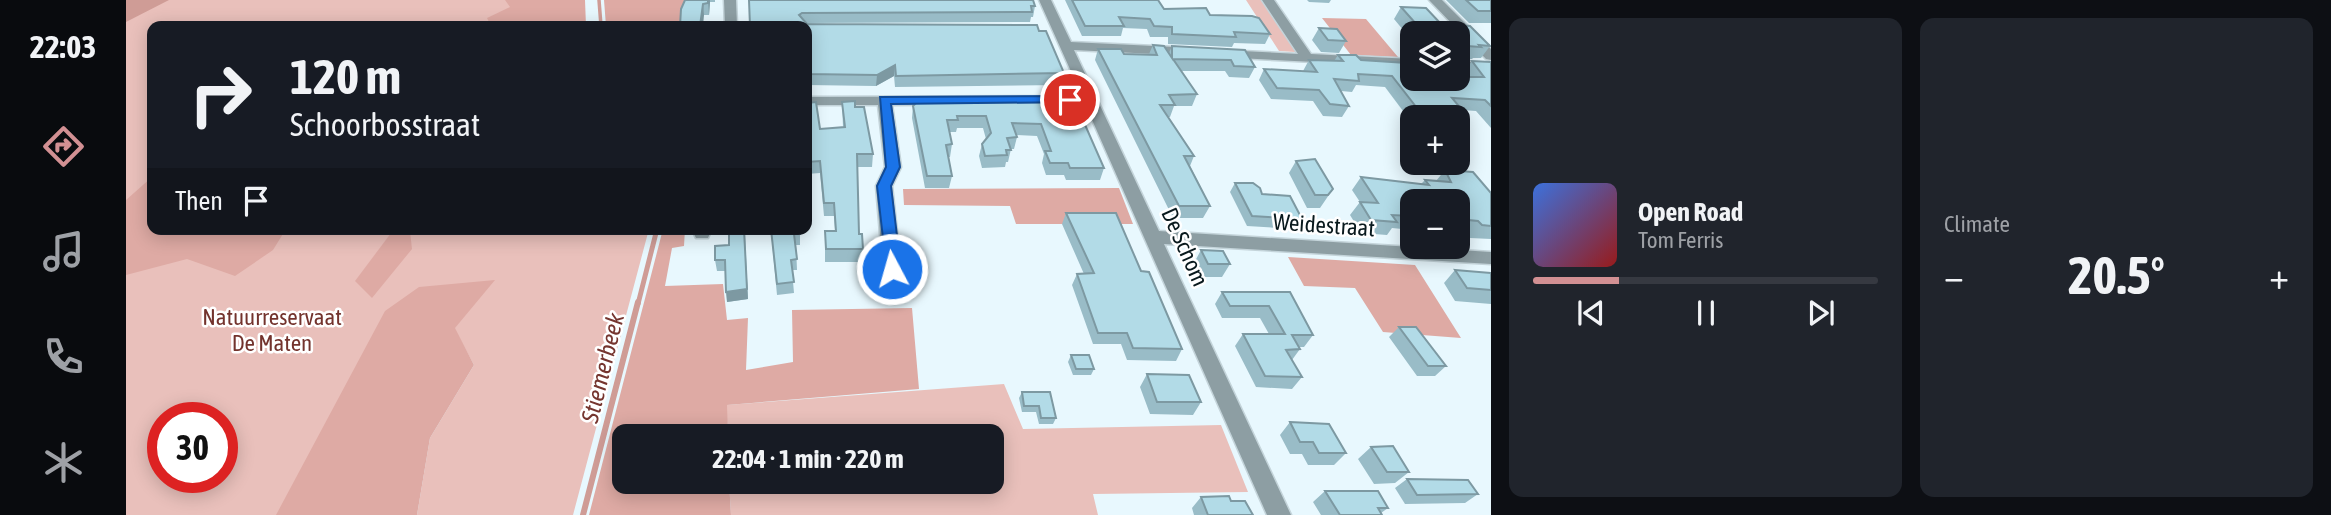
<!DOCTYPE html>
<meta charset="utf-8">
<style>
:root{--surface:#171b24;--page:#20242c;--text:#f1f3f6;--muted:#9ea1a6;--line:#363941;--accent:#d29093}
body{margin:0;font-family:"Asap Condensed",sans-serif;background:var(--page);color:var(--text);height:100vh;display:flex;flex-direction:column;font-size:26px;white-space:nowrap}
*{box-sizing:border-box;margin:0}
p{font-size:23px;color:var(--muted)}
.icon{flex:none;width:38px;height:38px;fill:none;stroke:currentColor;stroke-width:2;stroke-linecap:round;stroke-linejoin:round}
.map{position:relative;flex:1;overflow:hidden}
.sheet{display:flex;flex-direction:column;gap:18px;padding:18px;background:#0d0f14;width:840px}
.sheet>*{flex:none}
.guide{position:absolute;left:21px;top:21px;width:665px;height:214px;border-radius:14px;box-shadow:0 4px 18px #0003;background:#171b24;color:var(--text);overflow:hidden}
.controls{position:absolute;left:1274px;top:21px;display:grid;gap:14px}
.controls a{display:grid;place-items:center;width:70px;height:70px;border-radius:14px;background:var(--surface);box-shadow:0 4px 18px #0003;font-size:35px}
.speed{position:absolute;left:21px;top:402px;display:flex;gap:14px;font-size:35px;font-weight:700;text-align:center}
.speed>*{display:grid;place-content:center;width:91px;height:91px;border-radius:50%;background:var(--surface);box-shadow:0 4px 18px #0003;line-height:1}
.speed .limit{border:10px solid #d22;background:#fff;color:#111}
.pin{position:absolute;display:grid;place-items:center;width:60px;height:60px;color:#fff;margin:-30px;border:4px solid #fff;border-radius:50%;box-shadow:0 2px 7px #0007}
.me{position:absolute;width:77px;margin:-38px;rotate:354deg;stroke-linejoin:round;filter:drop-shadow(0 0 5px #0008)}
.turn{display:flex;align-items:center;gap:24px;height:147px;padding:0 28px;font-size:32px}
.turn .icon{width:91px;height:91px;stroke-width:2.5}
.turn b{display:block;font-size:49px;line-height:60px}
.then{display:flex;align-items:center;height:66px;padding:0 28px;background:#0003;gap:14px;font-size:26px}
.big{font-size:52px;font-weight:700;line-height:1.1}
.sheet .widget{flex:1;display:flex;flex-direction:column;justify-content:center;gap:10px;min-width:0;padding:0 24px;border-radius:14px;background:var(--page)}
.song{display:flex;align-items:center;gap:21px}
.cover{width:84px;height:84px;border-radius:10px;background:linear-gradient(135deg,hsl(220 70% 55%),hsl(0 70% 35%))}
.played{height:7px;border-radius:4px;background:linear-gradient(90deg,var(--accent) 25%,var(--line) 25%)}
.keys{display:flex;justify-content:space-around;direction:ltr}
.heat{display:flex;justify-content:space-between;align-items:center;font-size:38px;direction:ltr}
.sheet .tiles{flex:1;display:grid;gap:18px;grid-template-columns:repeat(2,1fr)}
.trip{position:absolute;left:486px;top:424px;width:392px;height:70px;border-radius:14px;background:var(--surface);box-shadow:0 4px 18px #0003;font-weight:700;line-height:70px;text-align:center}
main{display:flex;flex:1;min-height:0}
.dock{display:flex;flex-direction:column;width:126px;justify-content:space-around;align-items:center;background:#090b0e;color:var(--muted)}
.dock .icon{width:49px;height:49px}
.dock .selected{color:var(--accent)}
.dock b{font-size:32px;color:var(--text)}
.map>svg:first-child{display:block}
</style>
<main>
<nav class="dock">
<b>22:03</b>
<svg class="icon selected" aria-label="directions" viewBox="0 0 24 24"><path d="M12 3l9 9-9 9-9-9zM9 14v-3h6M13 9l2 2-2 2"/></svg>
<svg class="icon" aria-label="music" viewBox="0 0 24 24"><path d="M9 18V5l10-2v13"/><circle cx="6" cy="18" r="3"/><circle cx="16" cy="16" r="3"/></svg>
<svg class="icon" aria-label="phone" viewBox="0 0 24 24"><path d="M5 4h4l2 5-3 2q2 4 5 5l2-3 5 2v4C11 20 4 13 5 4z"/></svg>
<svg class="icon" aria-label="climate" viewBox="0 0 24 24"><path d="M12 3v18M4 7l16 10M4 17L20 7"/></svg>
</nav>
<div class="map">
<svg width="1365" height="515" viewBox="0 0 1365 515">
<rect width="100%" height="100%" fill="#e8f8fe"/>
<path fill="#e9c0bb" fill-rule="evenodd" d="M0 0H449L421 26H26V229H523L447 515H291L304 438 348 365 328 328 351 300 160 515H0ZM37 418H96V478H37Z
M1120 0H1137L1171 50 1169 52 1153 51Z
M878 384 897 429 1095 425 1122 492 967 494 972 515H605L603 481H866V436H602L600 405Z"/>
<path fill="#deaaa4" d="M379 0H459L460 26H365L361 18 384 7Z
M478 0H565L554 26H480Z
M1196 18 1240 19 1272 57 1225 55Z
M26 177V229H160L147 250 109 276 61 259 0 275V200Z
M993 188 1007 224H890L884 206 778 205 777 189Z
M268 229H290L284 231 286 249 246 298 229 281Z
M537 229H559L558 246 546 248 539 286 597 284 601 320 622 318 620 370 667 362 666 310 786 308 793 389 601 405 602 436H499V481H603L605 515H463Z
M1162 257 1289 265 1335 338 1257 332 1229 288 1178 286Z
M369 280 329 328 348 365 304 438 291 515H150L259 311 293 287Z"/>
<path fill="#cf9c96" d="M0 0H43L0 22Z"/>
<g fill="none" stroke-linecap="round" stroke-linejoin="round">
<path stroke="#cf9c96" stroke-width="3.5" d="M473 0 475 26"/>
<path stroke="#cf9c96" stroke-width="5" d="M512 304 531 229"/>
<path stroke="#cf9c96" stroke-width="6" d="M457 515 512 302"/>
<g stroke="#c4d4da" stroke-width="3">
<path id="minor" d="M598 0H610L611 26H599Z
M913 0H925L945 42 1049 47 1055 51 1049 55 948 50 1033 231 1365 252V264L1038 244 1165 515H1141L959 104 766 105 775 167 766 186 775 269 766 275 757 269 750 186 759 167 752 105H681V97L956 96Z
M1136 0H1148L1185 54 1286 59V67L1092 57V51L1097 50 1172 54Z
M1303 0H1316L1365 49V60L1360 59Z
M1332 61 1365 63V71L1332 69Z
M569 229H586L582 238H570L568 234Z"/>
</g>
<use href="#minor" fill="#8d9ea3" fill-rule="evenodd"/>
</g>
<path fill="#99bcc7" d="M559 0H589V2H584L583 15H578Z
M623 0 909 6 907 17H905L904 22 681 23 913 31 938 73 935 85 769 87 768 76 750 86 681 85V26Z
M939 0H1032L1038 9 1084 15 1144 34 1139 44 1108 43 1106 47 1042 44V37H1024L1021 29 997 28 995 36H956Z
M1181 0H1205L1203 3 1183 2Z
M1320 0H1365V23H1343Z
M1275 7 1315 24 1364 46 1355 58H1347L1346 59H1332V33H1286V39L1283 37 1268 19Z
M1193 28 1220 41 1213 53 1195 52 1186 40Z
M1027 45 1043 53 1046 46 1119 50 1129 67 1123 78 1103 77 1099 71H1055L1071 94 1066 106H1048L1044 117H1042L1068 156 1064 166 1084 206 1077 218H1047L969 60 972 49 998 54H1023Z
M1212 55 1235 60 1286 79 1341 77 1338 72 1346 61 1365 62V128L1350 111 1336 110 1332 118 1286 117V120L1283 119 1259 87 1230 85 1226 92 1215 91 1223 106 1216 117 1197 116 1187 101 1145 99 1133 80 1138 69 1177 71 1183 60 1208 61Z
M716 102 729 107 747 154 746 167H731L733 234 737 249 736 262H699V231H709L708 216H698L694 173 681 174V103L694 129 717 127Z
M949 102 978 168 974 180H940L938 175H920L916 163 918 154 911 136 891 135V137L888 149H885L882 162H880L879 167 856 168 853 156 856 144 860 139 857 128H831L830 132H823L826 144 824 157H822L826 176 823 188H799L786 118 787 106Z
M1170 161 1207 189 1194 208H1181L1163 173Z
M1319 170 1365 193V239L1344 238 1341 234 1332 233V201H1286V230L1266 228 1261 235 1235 233 1224 215 1234 202 1226 190 1235 177 1295 184 1299 180 1310 181Z
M1109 183 1136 194 1176 219 1170 229 1121 226 1104 192Z
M940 213 1015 271 1056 349 1050 361 1001 360 995 344H967L946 285 951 274H958L936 224Z
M603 229H674V245H670L671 270H666L668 293 651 295 645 232 619 234 622 299 601 302 600 271H591L589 260 603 245Z
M1075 250 1104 264 1096 277H1075L1068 263Z
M1329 270 1365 273V304L1329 301 1318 283Z
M1096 292H1164L1187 335 1178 347H1173L1174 349 1166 360 1176 377 1166 389 1130 387 1109 346 1117 334H1143L1134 318H1096L1089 304Z
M1273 327 1320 366 1309 376H1291L1263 337Z
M945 355 968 369 965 375H947L942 362Z
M1021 374 1075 402 1067 415 1024 414 1014 387Z
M896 392 930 418 927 424H913L910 412H896L893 398Z
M1164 422 1220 453 1208 465H1182L1176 454H1164L1154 435Z
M1245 447 1283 472 1269 483 1248 484 1232 459Z
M1281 479 1352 494 1339 503 1279 504 1269 488Z
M1199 491 1262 508 1255 513 1256 515H1195L1187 502Z
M1075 497 1105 501 1127 515H1068L1066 508Z"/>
<path fill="#7d99a2" d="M582 0H584V2L583 15Z
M577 4 578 15 577 26H574Z
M769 65 768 76 750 86 751 75Z
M618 229 622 299 601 302 600 292Z"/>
<path fill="#b2dbe7" stroke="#7d99a2" stroke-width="2" d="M559 0H582V3L577 4 574 26H554L555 9Z
M623 0H907L909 6H905L906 12 676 13 673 15 681 24 911 25 913 31H920L938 73 770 76 769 65 751 75 681 74V26H624Z
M946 0H1032L1038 9 1080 8 1084 15 1126 16 1133 18 1144 34 1108 32 1110 37 1046 34V27L1028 26 1024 19 993 17 998 26H959Z
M1340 0H1365V11H1352Z
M1275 7 1300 8 1315 24 1344 26 1364 46 1353 45 1355 47 1341 46 1338 50 1332 43V33H1322L1321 31 1301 30 1291 25Z
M1193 28 1211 29 1220 41 1202 40Z
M1027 45 1038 46 1046 58V46L1119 50 1129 67 1108 66 1105 60 1047 59 1071 94 1043 95 1049 105H1034L1068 156H1058L1084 206H1053L972 49H995L998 54 1031 55Z
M1212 55H1230L1235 60 1281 63 1286 69V79H1332V77H1358L1346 61 1365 62V106L1359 100 1326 98 1337 111 1291 108 1266 76 1232 74 1233 81 1208 79 1223 106 1204 104 1193 90 1151 88 1138 69 1191 72 1183 60 1217 61Z
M729 101V107H738L747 154H731L733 234H736L737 249H700L699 231H710L708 203H698L694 161 681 162V103L690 102 694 129 719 127 716 102Z
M949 102 978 168H944L942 163H924L919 151H925L915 124 886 123 891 137 881 138 885 150H880L881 155 859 156 856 144 865 133 860 116H831L832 120H821L826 144 820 145 826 176H801L787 106 790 103Z
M1189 159 1207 189 1202 195H1189L1170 161Z
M1319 170 1347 172 1365 193V226L1356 225 1352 221 1332 219V201H1286V216L1266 215 1271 222 1245 220 1234 202 1252 203 1235 177 1303 185 1299 180 1325 182Z
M1109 183H1127L1134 188 1136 194 1164 196 1176 219 1126 216Z
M940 213H990L1015 271 1023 272 1056 349 1007 348 1001 333H972L951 274 968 273Z
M603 229H618L621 289 600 292 599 260H589V246L603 245Z
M645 229H674V234H668L671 259 665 260 668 282 651 284Z
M1075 250 1097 251 1104 264H1082Z
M1329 270 1365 273V290L1341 288Z
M1096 292H1164L1187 335H1166L1174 349 1160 350 1176 377 1139 376 1117 334H1159L1143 306H1104Z
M1273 327H1290L1320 366H1302Z
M945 355H963L968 369H950Z
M1021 374 1063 375 1075 402H1031Z
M896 392H924L930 418H915L913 406H898Z
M1164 422 1203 424 1220 453H1193L1187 442H1174Z
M1267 446 1283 472H1261L1245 447Z
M1281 479 1342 480 1352 494 1291 495Z
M1199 491H1252L1262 508H1252L1256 515H1214Z
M1103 496 1105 501H1119L1127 515H1082L1075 497Z"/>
<path fill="#1a73e8" stroke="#114b97" stroke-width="2" d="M944 96 949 97V102L765 104 774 167 765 186 775 269 772 273H761L751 186 760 167 754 97Z"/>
<g text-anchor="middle" stroke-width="5" stroke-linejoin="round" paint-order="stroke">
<g font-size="23" fill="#09191d" stroke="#fff">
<text transform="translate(1198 225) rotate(4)" y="8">Weidestraat</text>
<text transform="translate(1059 247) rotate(66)" y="8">De Schom</text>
</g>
<g font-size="23" fill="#73332d" stroke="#fff">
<text x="146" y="325">Natuurreservaat<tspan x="146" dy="26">De Maten</tspan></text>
</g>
<g font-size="24" font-style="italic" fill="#75352f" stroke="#fff">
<text transform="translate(477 368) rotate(-76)" y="8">Stiemerbeek</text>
</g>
</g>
</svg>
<div class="controls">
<a><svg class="icon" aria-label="layers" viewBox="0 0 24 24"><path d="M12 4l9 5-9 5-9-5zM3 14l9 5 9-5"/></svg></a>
<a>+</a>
<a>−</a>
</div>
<div class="speed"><div class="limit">30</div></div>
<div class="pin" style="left:944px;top:100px;background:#d93025"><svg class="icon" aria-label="arrive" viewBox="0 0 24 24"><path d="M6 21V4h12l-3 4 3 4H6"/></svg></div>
<svg class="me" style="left:766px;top:269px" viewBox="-20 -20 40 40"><circle r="17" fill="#1a73e8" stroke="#fff" stroke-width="3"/><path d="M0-11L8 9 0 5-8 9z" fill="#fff"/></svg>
<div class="trip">22:04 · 1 min · 220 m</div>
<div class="guide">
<div class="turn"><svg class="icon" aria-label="right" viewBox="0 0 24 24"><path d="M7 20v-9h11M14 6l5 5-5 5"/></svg><div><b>120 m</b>Schoorbosstraat</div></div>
<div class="then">Then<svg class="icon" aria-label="arrive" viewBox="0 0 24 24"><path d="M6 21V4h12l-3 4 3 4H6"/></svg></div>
</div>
</div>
<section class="sheet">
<div class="tiles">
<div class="widget">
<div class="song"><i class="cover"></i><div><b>Open Road</b><p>Tom Ferris</p></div></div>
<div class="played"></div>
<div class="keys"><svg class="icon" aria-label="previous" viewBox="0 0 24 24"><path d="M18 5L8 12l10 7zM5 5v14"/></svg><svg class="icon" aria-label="pause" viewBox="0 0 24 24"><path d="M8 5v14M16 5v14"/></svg><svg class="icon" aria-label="next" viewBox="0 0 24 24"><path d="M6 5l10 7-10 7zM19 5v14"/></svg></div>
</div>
<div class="widget"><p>Climate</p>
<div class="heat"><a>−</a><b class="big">20.5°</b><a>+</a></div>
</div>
</div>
</section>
</main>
